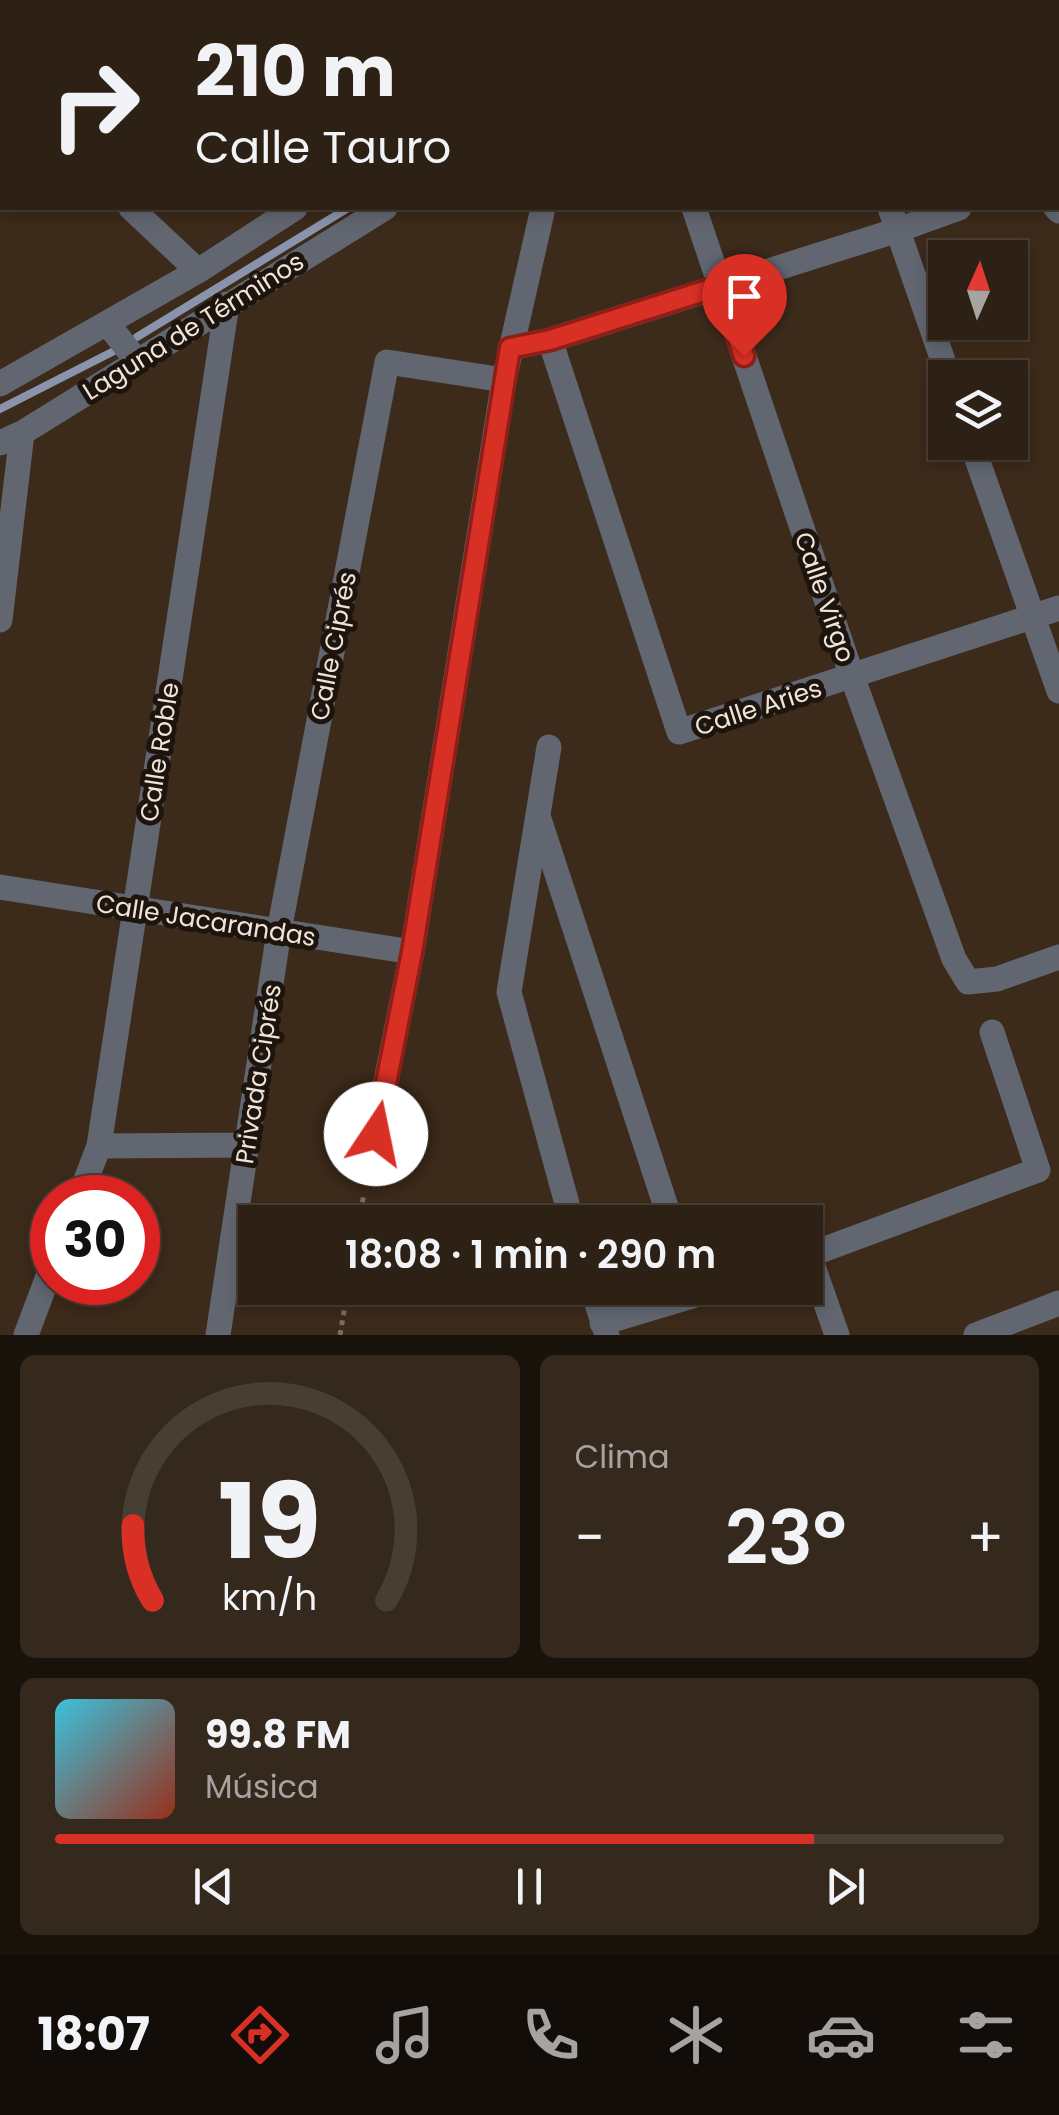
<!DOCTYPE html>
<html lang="es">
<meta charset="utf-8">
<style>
:root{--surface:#2d2014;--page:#35281d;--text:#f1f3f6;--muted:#a7a3a0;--line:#483e34;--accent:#d93025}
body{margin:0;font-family:Poppins,sans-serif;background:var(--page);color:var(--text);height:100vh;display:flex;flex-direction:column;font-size:38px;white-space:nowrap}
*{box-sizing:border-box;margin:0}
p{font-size:32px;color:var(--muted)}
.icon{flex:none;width:55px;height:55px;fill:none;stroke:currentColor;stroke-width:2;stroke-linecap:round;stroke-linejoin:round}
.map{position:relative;height:1335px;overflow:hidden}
.panel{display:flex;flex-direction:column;gap:20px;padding:20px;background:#19120b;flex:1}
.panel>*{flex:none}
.guide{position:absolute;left:0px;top:0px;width:1060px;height:210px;box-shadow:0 5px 15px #0003,0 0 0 2px var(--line);background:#2d2014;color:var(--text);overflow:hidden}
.needle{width:65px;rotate:3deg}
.fabs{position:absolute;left:928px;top:240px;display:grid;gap:20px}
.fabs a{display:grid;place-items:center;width:100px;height:100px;border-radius:0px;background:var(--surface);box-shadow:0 5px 15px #0003,0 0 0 2px var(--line);font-size:50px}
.speed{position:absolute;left:30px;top:1175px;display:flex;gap:20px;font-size:50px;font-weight:700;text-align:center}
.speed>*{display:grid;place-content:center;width:130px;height:130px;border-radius:50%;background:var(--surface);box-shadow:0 5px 15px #0003,0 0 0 2px var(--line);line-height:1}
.speed .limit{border:15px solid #d22;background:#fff;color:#111}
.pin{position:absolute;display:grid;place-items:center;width:85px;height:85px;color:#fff;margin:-102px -42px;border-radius:50% 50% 50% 0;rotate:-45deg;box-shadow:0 0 10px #0007}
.pin .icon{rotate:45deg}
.me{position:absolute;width:110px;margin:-55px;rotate:11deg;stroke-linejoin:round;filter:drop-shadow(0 0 8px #0008)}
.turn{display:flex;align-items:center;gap:35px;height:210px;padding:0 30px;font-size:45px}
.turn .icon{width:130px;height:130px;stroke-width:2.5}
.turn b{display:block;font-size:70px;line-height:85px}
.big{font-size:75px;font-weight:600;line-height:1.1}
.panel .tile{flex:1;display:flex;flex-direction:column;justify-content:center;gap:15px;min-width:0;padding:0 35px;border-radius:15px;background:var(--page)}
.panel .dial{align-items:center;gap:0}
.dial svg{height:260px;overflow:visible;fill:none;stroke:var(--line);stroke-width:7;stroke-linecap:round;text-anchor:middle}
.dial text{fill:var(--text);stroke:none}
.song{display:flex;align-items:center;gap:30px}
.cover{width:120px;height:120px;border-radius:15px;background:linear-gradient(135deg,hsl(190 70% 55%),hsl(10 70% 35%))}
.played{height:10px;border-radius:5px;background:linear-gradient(90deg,var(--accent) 80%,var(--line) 80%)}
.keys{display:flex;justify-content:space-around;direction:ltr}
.heat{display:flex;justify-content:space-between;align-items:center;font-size:55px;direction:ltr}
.panel .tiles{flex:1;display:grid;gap:20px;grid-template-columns:1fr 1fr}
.tile:last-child{grid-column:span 2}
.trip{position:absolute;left:238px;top:1205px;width:585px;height:100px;border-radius:0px;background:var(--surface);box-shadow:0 5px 15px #0003,0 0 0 2px var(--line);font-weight:600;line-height:100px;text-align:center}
.tab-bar{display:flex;height:160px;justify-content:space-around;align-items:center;background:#120d08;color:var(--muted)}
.tab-bar .icon{width:70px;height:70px}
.tab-bar .on{color:var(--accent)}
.tab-bar b{font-size:45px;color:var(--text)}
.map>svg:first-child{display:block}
</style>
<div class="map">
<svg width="1059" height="1335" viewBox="0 0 1059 1335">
<rect width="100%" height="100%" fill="#3c2a1a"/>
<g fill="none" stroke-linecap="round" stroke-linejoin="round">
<path stroke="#8994ac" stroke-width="8" d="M1058 6H1059
M137 337 348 208
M0 409 116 350"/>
<path stroke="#7c6c5e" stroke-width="5" stroke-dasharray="5 5" stroke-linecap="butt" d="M359 1222 364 1193
M340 1335 348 1288"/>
<path stroke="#616671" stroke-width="25" d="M444 0 447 2
M815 0 816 2
M876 0 905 2
M183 2 186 0
M630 2V0
M687 2 702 0
M1003 2 1009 0
M0 66 2 69
M1058 146 1059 145
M0 190 2 188
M131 208 198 271
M694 208 852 676 954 959 968 982 997 979 1059 957
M890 208 949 378
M1056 208 1059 211
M107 323 137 361
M550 340 679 732 1059 608
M510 348 550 340 898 230 959 208
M0 384 198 271 295 208
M971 442 1059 691
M0 443 22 433 385 208
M0 620 22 433
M549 747 509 992 572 1222
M539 819 671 1222
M0 887 412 952
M99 1146 247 1145
M368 1170 412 952 504 380 543 208
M79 1198 99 1146 227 304
M592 1288 607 1335
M602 1323 719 1288
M26 1335 52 1266
M218 1335 279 931 387 362 504 380
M837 1335 809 1255 1038 1170 992 1032
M976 1335 1059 1303"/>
</g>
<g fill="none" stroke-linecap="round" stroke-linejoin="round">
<g stroke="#8d1f18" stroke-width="25">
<path id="route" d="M376 1134 412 952 510 348 550 340 720 286 744 356"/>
</g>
<use href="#route" stroke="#d93025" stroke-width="18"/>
</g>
<g text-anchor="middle" stroke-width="10" stroke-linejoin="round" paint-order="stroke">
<g font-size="25" fill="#f0e4d9" stroke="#1d150d">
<text transform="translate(193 326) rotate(-32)" y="9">Laguna de Términos</text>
<text transform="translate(825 597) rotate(71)" y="9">Calle Virgo</text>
<text transform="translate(333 646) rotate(-79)" y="9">Calle Ciprés</text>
<text transform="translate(758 707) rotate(-18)" y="9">Calle Aries</text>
<text transform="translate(159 752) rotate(-81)" y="9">Calle Roble</text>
<text transform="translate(206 920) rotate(9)" y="9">Calle Jacarandas</text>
<text transform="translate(258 1074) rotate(-81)" y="9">Privada Ciprés</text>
</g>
</g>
</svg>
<div class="fabs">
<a><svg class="needle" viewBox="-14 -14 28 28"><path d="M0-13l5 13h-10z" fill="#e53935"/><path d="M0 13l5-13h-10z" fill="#a7a3a0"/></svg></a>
<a><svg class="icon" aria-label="layers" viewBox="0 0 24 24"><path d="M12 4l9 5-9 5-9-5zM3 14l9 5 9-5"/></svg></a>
</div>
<div class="speed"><div class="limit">30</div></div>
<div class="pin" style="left:744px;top:356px;background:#d93025"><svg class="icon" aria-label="arrive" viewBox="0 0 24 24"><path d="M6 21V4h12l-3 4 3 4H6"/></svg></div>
<svg class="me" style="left:376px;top:1134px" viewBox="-20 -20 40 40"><circle r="19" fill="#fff"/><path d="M0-13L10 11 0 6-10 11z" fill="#d93025"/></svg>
<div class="trip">18:08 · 1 min · 290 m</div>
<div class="guide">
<div class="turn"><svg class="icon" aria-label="right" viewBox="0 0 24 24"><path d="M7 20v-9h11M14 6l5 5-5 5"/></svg><div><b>210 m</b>Calle Tauro</div></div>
</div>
</div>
<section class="panel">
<div class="tiles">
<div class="tile dial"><svg viewBox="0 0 100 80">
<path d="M14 69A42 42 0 1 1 86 69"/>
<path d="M14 69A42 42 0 0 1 8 46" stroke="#d93025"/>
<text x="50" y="56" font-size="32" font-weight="700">19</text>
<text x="50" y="72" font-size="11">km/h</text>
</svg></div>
<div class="tile"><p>Clima</p>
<div class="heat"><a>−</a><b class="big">23°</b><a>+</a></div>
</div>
<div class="tile">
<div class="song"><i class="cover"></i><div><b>99.8 FM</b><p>Música</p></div></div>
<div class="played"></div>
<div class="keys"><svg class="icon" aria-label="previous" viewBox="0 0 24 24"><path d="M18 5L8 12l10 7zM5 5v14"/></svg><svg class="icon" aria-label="pause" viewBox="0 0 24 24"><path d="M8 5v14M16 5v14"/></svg><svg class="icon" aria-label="next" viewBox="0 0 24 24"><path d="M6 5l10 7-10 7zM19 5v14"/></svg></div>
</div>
</div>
</section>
<nav class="tab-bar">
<b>18:07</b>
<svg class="icon on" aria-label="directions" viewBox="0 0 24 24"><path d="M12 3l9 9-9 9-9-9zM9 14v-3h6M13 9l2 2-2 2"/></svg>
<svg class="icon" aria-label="music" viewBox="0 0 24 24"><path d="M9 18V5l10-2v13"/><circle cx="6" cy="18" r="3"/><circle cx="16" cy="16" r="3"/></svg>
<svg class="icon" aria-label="phone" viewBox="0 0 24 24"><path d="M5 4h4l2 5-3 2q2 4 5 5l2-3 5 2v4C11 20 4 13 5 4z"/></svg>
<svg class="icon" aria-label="climate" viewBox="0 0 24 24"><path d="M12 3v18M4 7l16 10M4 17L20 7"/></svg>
<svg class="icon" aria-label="car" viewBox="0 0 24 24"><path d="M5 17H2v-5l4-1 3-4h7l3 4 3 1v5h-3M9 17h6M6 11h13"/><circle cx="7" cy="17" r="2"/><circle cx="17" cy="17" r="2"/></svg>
<svg class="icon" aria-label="filters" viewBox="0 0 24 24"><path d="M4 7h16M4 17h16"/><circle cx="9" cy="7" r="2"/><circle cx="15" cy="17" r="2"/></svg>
</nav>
